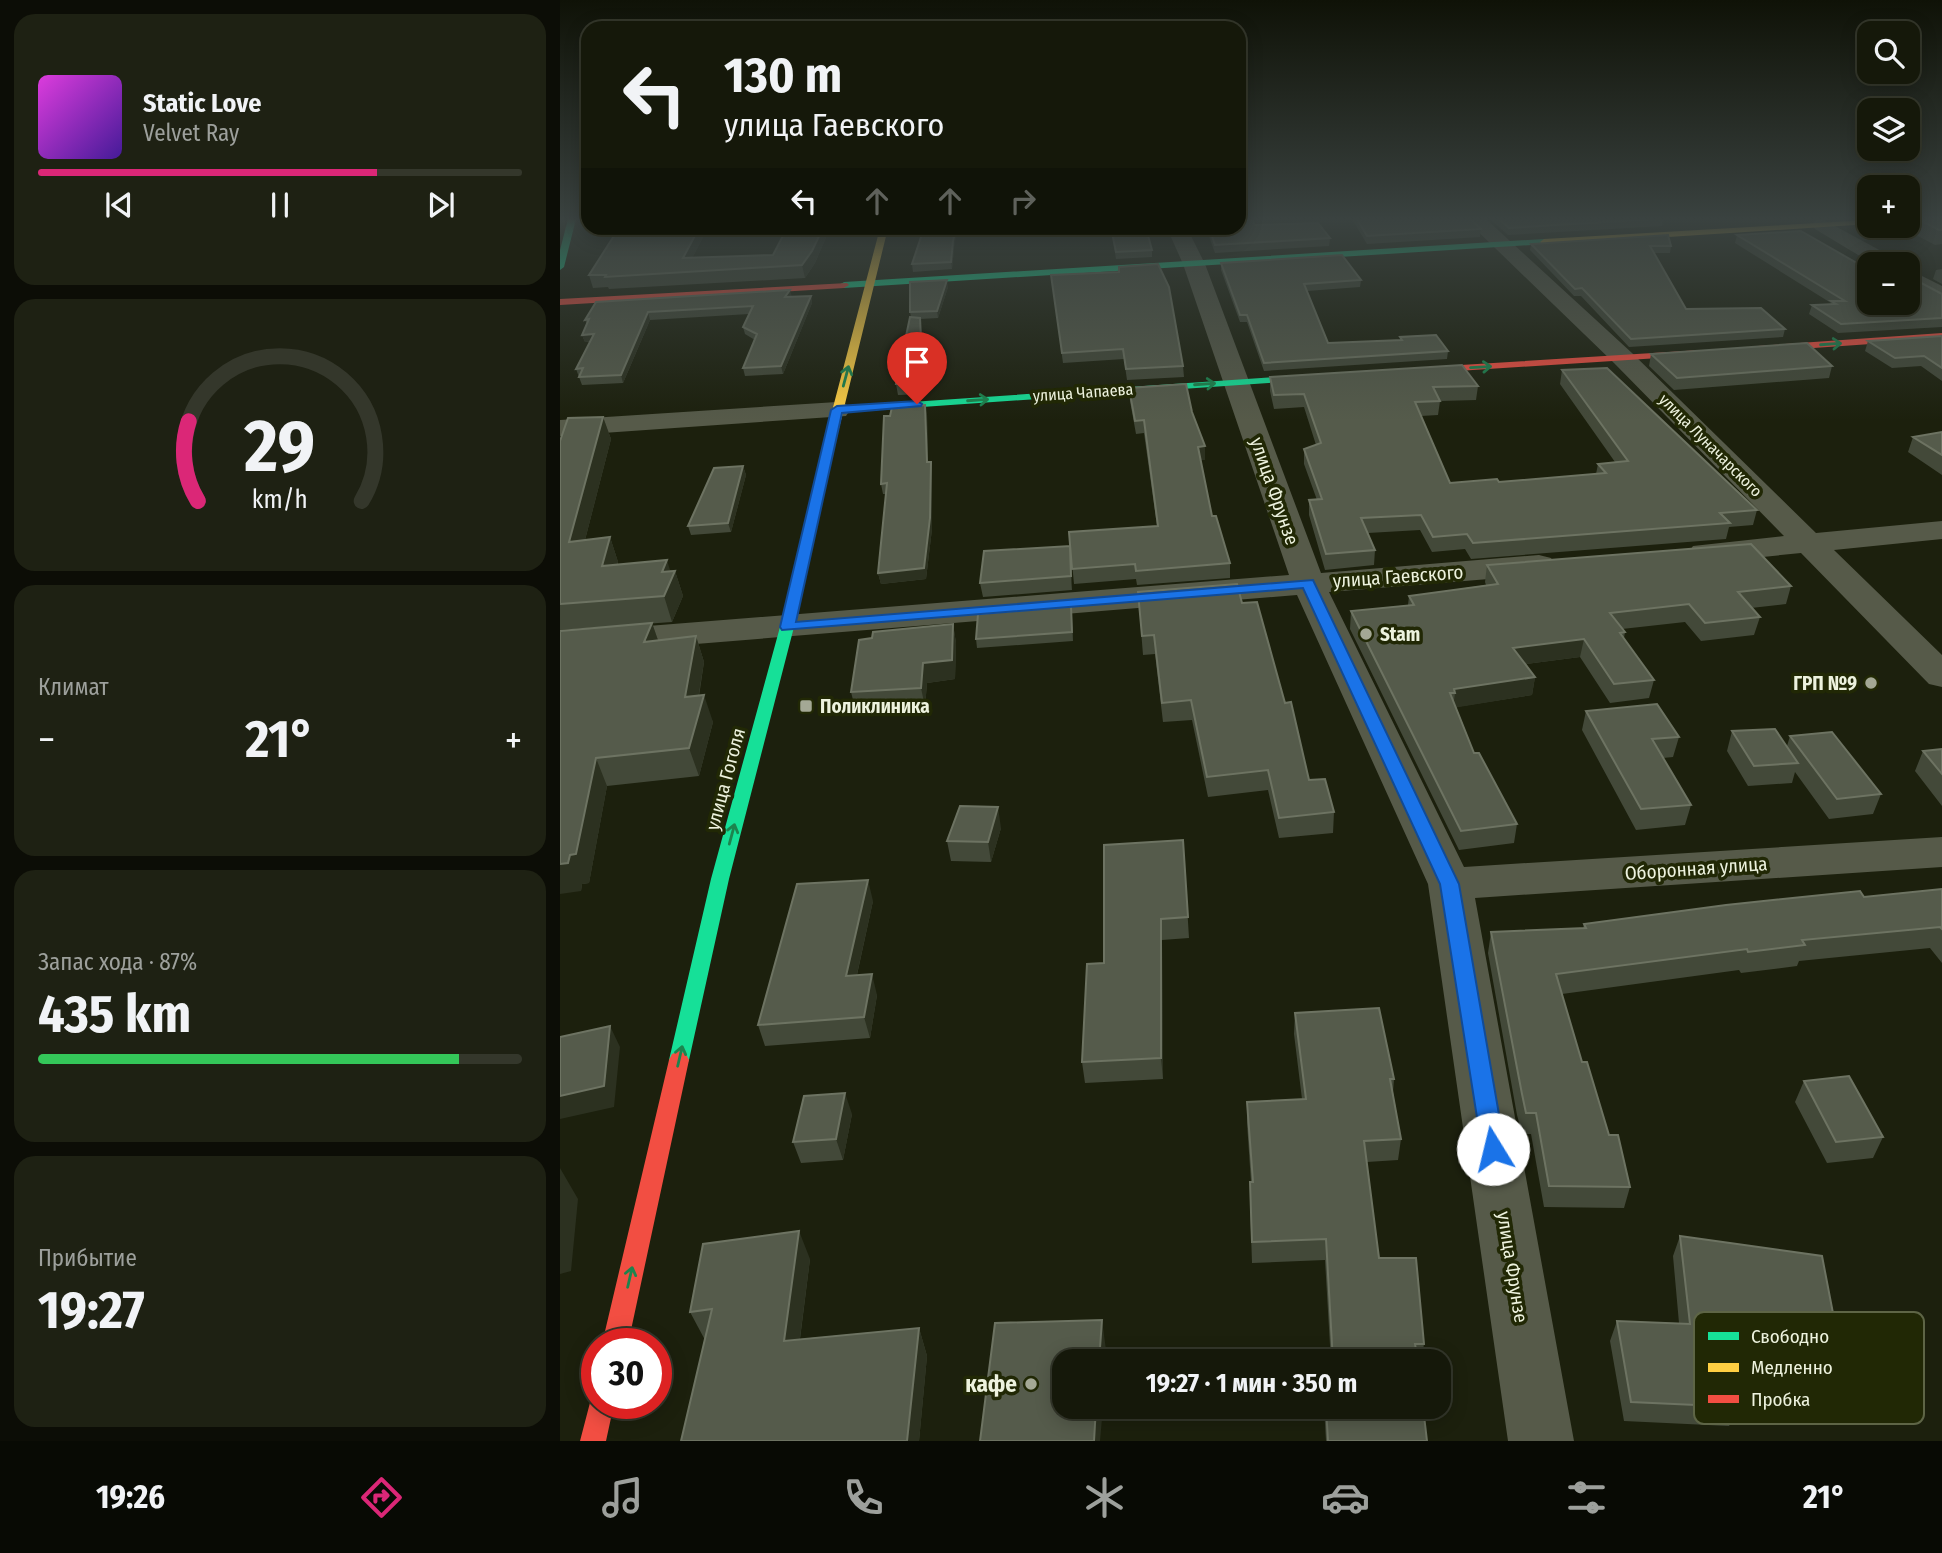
<!DOCTYPE html>
<html lang="ru">
<meta charset="utf-8">
<style>
:root{--surface:#15180a;--page:#1e2113;--text:#f1f3f6;--muted:#9da09c;--line:#34372b;--accent:#db2777}
body{margin:0;font-family:"Fira Sans Condensed",sans-serif;background:var(--page);color:var(--text);height:100vh;display:flex;flex-direction:column;font-size:26px;white-space:nowrap}
*{box-sizing:border-box;margin:0}
p{font-size:23px;color:var(--muted)}
.icon{flex:none;width:38px;height:38px;fill:none;stroke:currentColor;stroke-width:2;stroke-linecap:round;stroke-linejoin:round}
.map{position:relative;flex:1;overflow:hidden}
.sheet{display:flex;flex-direction:column;gap:14px;padding:14px;background:#0c0d06;width:560px}
.sheet>*{flex:none}
.banner{position:absolute;left:21px;top:21px;width:665px;height:214px;border-radius:21px;box-shadow:0 4px 18px #0003,0 0 0 2px var(--line);background:#15180a;color:var(--text);overflow:hidden}
.tools{position:absolute;left:1297px;top:21px;display:grid;gap:14px}
.tools a{display:grid;place-items:center;width:63px;height:63px;border-radius:14px;background:var(--surface);box-shadow:0 4px 18px #0003,0 0 0 2px var(--line);font-size:35px}
.speed{position:absolute;left:21px;top:1328px;display:flex;gap:14px;font-size:35px;font-weight:700;text-align:center}
.speed>*{display:grid;place-content:center;width:91px;height:91px;border-radius:50%;background:var(--surface);box-shadow:0 4px 18px #0003,0 0 0 2px var(--line);line-height:1}
.speed .limit{border:10px solid #d22;background:#fff;color:#111}
.pin{position:absolute;display:grid;place-items:center;width:60px;height:60px;color:#fff;margin:-72px -30px;border-radius:50% 50% 50% 0;rotate:-45deg;box-shadow:0 0 7px #0007}
.pin .icon{rotate:45deg}
.me{position:absolute;width:77px;margin:-38px;rotate:351deg;stroke-linejoin:round;filter:drop-shadow(0 0 5px #0008)}
.turn{display:flex;align-items:center;gap:24px;height:147px;padding:0 28px;font-size:32px}
.turn .icon{width:91px;height:91px;stroke-width:2.5}
.turn b{display:block;font-size:49px;line-height:60px}
.lanes{display:flex;align-items:center;height:66px;padding:0 28px;background:#0003;justify-content:center;gap:35px;direction:ltr}
.lanes .off{opacity:.35}
.big{font-size:52px;font-weight:700;line-height:1.1}
.sheet .tile{flex:1;display:flex;flex-direction:column;justify-content:center;gap:10px;min-width:0;padding:0 24px;border-radius:21px;background:var(--page)}
.sheet .dial{align-items:center;gap:0}
.dial svg{height:182px;overflow:visible;fill:none;stroke:var(--line);stroke-width:7;stroke-linecap:round;text-anchor:middle}
.dial text{fill:var(--text);stroke:none}
.song{display:flex;align-items:center;gap:21px}
.cover{width:84px;height:84px;border-radius:10px;background:linear-gradient(135deg,hsl(300 70% 55%),hsl(260 70% 35%))}
.played{height:7px;border-radius:4px;background:linear-gradient(90deg,var(--accent) 70%,var(--line) 70%)}
.keys{display:flex;justify-content:space-around;direction:ltr}
.heat{display:flex;justify-content:space-between;align-items:center;font-size:38px;direction:ltr}
.charge{height:10px;border-radius:5px;background:linear-gradient(90deg,#34c759 87%,var(--line) 0)}
.trip{position:absolute;left:492px;top:1349px;width:399px;height:70px;border-radius:21px;background:var(--surface);box-shadow:0 4px 18px #0003,0 0 0 2px var(--line);font-weight:700;line-height:70px;text-align:center}
.menu{display:flex;height:112px;justify-content:space-around;align-items:center;background:#080a04;color:var(--muted)}
.menu .icon{width:49px;height:49px}
.menu .selected{color:var(--accent)}
.menu b{font-size:32px;color:var(--text)}
main{display:flex;flex:1;min-height:0}
.map>svg:first-child{display:block}
</style>
<main>
<section class="sheet">
<div class="tile">
<div class="song"><i class="cover"></i><div><b>Static Love</b><p>Velvet Ray</p></div></div>
<div class="played"></div>
<div class="keys"><svg class="icon" aria-label="previous" viewBox="0 0 24 24"><path d="M18 5L8 12l10 7zM5 5v14"/></svg><svg class="icon" aria-label="pause" viewBox="0 0 24 24"><path d="M8 5v14M16 5v14"/></svg><svg class="icon" aria-label="next" viewBox="0 0 24 24"><path d="M6 5l10 7-10 7zM19 5v14"/></svg></div>
</div>
<div class="tile dial"><svg viewBox="0 0 100 80">
<path d="M14 69A42 42 0 1 1 86 69"/>
<path d="M14 69A42 42 0 0 1 10 34" stroke="#db2777"/>
<text x="50" y="56" font-size="32" font-weight="700">29</text>
<text x="50" y="72" font-size="11">km/h</text>
</svg></div>
<div class="tile"><p>Климат</p>
<div class="heat"><a>−</a><b class="big">21°</b><a>+</a></div>
</div>
<div class="tile"><p>Запас хода · 87%</p><b class="big">435 km</b><div class="charge"></div></div>
<div class="tile"><p>Прибытие</p><b class="big">19:27</b></div>
</section>
<div class="map">
<svg width="1382" height="1441" viewBox="0 0 1382 1441">
<rect width="100%" height="100%" fill="#1c200d"/>
<g fill="none" stroke-linecap="round" stroke-linejoin="round">
<path fill="#565a49" fill-rule="evenodd" d="M905 219H926L1072 353 1256 533 1382 521V539L1274 550 1382 655V687L1369 684 1241 553 1144 563 1133 560 1128 553 1133 546 1224 536 1054 363Z
M1262 219 1336 259 1339 264H1313L1255 229 1252 225 1255 221Z
M607 228H627L645 264 761 573 979 555 991 558 995 565 991 572 979 575 769 592 904 867 1382 837V867L915 898 1014 1441H948L868 884 737 595 0 655V633L729 575 623 264Z
M1348 269 1382 286V303L1348 284Z
M277 402 286 404 290 410 286 416 0 436V420Z"/>
<path fill="#16e098" fill-rule="evenodd" d="M8 219H16L4 267 0 270V250Z
M984 239 988 242 987 244 284 288 279 285 284 282Z
M760 374 764 375V379L277 413 272 410 277 407Z
M266 453 272 457 234 627 169 879 129 1060 126 1066 119 1069 112 1066 109 1060 151 879 220 627 260 457Z"/>
<path fill="#ffcf43" fill-rule="evenodd" d="M1309 220V224L984 245 980 242 984 239Z
M320 228H328L272 457 266 461 260 457Z"/>
<path fill="#f24e42" fill-rule="evenodd" d="M287 283 289 285 284 288 0 305V299Z
M1382 333V339L1198 352 1193 349 1198 346Z
M1141 350 1146 353 1145 355 852 374 847 371 852 368Z
M119 1051 126 1054 129 1060 68 1344H42L109 1060 112 1054Z
M37 1393V1404H54L46 1441H20L32 1395Z"/>
</g>
<path fill="#434939" d="M792 219H910L921 229 920 237 807 244Z
M930 219H1103L1102 226 948 235Z
M1348 219H1382V244L1375 245 1339 226H1348Z
M695 225 770 238 769 246 655 253 646 228H679Z
M148 228 132 258 213 255 227 228H270L255 263 245 278 49 289 48 287 33 288 29 275Z
M551 228H586L592 250V257L556 259Z
M1177 235 1309 303 1350 277 1382 294V327L1278 333 1249 314 1252 305H1270L1271 303 1175 243Z
M971 244 1111 246 1110 253H1094L1126 309 1225 329 1223 337 1069 347 1021 296H1014L970 250Z
M394 248 392 269 353 272 352 264Z
M661 263 801 280 800 287 747 291 768 343 840 340V337L888 351 887 359 704 371 687 322H680L661 270Z
M1382 269V284L1373 279 1376 270Z
M491 275 623 366 624 377 567 380 564 359 503 363Z
M388 287 378 318 360 319 362 338 378 343 380 354 373 385H365L366 394 338 395 336 384 351 317 350 312Z
M232 296H251L252 303 223 374 185 376 183 368 195 340 185 334 183 327 189 314 90 320 63 383 22 385 16 369 30 342H25L22 335 27 324 25 320Z
M1382 336V381L1361 366 1332 368 1305 351 1308 341Z
M1091 354 1272 366 1269 378 1114 390 1089 366Z
M1002 370 1197 510 1193 525 1169 527 1166 539 911 559 905 549 872 552 860 530 808 533 815 550 814 565 765 570 749 515V500H757L744 464V449L756 445 744 407 714 409 710 391V377L918 386 916 400 880 401 878 415 861 416 890 483 939 482 1036 474 1038 464 1055 462 1000 384Z
M569 388 632 412 645 460H640L652 516 670 563V578L577 585 576 579 514 584 509 532 597 526 584 433 576 434 570 401Z
M367 414 368 462 372 472V529L366 579 321 584 318 573 326 494H323L321 484 330 416Z
M43 417 51 439 25 540 50 537 58 562V564L115 571 123 596 112 622 0 630V441Z
M1382 432V475L1348 452 1353 437Z
M183 466 186 475 171 532 131 535 128 526Z
M510 546 512 590 423 597 420 583Z
M927 565 1231 586 1226 604 1191 608 1200 617 1194 635 1141 641 1125 622 1062 629 1065 632 1064 638 1094 680 1089 698 1050 703 1020 657 966 664 975 677 972 695 896 707 914 753 957 824 954 843 899 850 790 629 791 611 848 605 849 596 926 585 925 582Z
M578 592 682 603 725 703 749 780 774 812 773 833 719 838 708 790 648 797 632 720 603 722 595 654 583 655Z
M512 616 513 641 417 648 416 639Z
M92 623 98 640 136 636 144 662 139 696 153 722 139 776 47 786 29 883 22 884 21 891 0 631Z
M393 624 396 643 395 679 367 683 365 707 296 712 291 692 312 638Z
M1026 711 1119 737 1113 757 1103 758 1131 805 1125 825 1076 830 1022 730Z
M1172 731 1227 746 1230 736 1321 794 1313 814 1269 819 1235 772 1232 783 1188 786 1167 751Z
M1382 749V806L1355 771 1363 751Z
M441 828 431 862 391 861 387 841Z
M623 840 629 938 602 940 603 1079 525 1083 522 1062 544 963Z
M1382 889V963L1370 948 1239 961 1237 966 1181 973 1179 970 1002 994 1022 1062 1049 1135 1070 1187 1064 1208 984 1207 971 1134H962L957 1115 928 953 931 932 1023 928 1024 924Z
M313 901 297 975 317 995 310 1038 205 1046 198 1025Z
M735 1013 834 1079 833 1092 841 1139 838 1160 807 1162 819 1258 864 1344 861 1362H771L765 1260 692 1263 690 1203V1182H691L687 1123V1102L742 1099 734 1034Z
M1244 1081 1323 1137 1313 1158 1267 1163 1235 1102Z
M292 1114 283 1160 241 1163 233 1142Z
M1120 1236 1277 1334 1266 1354 1162 1339 1179 1407 1169 1426 1064 1421 1050 1341 1057 1321 1119 1323 1113 1256Z
M250 1259 240 1339 359 1328 367 1356 359 1441H121L145 1340 130 1312Z
M764 1407H863L867 1441H766Z"/>
<path fill="#2c3120" d="M139 228H148L126 270 123 258Z
M263 228H270L255 263 245 278 242 265Z
M396 228H398L394 248 392 269 391 262 393 241Z
M387 280 388 287 378 318 377 311Z
M230 290 232 297H225Z
M251 296 252 303 223 374 221 366Z
M88 312 90 320 63 383 61 375Z
M34 334 36 341 25 342 22 335Z
M378 343 380 354 373 385 371 373Z
M365 405 367 414 368 472 367 462Z
M43 417 51 439 18 567 9 542Z
M645 446V460H638V447Z
M371 462 372 472V529L366 579 321 584 318 573Z
M183 466 186 475 171 532 168 523Z
M50 537 58 562 51 591 42 566Z
M510 546 512 560V590L511 576Z
M107 560 112 577 115 571 123 596 112 622 104 596 102 572Z
M92 623 101 649 84 642Z
M393 624 396 643 395 679 367 683 365 707 361 688 363 663Z
M136 636 144 662 134 724 125 697Z
M1024 639 1020 657 950 666 953 648Z
M975 677 972 695 893 708 895 693 894 689Z
M144 695 153 722 139 776 129 748Z
M36 758 47 786 29 883 22 884 21 891 0 894V864Z
M438 807 441 828 431 862 428 842Z
M308 880 313 901 292 997 286 976Z
M601 919 602 940 603 1079 601 1058Z
M312 974 317 995 310 1038 304 1017Z
M50 1026 60 1047 54 1107 0 1119V1096Z
M285 1093 292 1114 283 1160 276 1139Z
M0 1168 18 1199 11 1271 0 1274Z
M239 1231 250 1259 236 1369 224 1341Z
M542 1320 546 1350 545 1362H539Z
M359 1328 367 1356 359 1441H347Z
M536 1407H543L540 1441H534Z"/>
<path fill="#555b4b" stroke="#6d7362" stroke-width="2" d="M679 219H692L695 225 758 223 770 238 655 245 649 228H679Z
M797 219H910L921 229 807 236Z
M939 219H1095L949 228Z
M1358 219H1382V230H1379Z
M59 228H139L123 258 213 255 227 228H263L252 251 242 265 45 277 46 275H29Z
M364 228H396L393 241 391 262 352 264Z
M551 228H586L592 250 556 252Z
M1241 231 1309 270V303H1348V271L1350 277 1382 294V318L1281 324 1252 305 1276 304 1271 301H1285L1177 235Z
M1108 235 1111 246H1090L1126 309 1201 308 1225 329 1071 339 1022 288 1015 289 971 244Z
M782 255 801 280 744 284 768 343 842 340 840 337 876 335 888 351 704 363 687 315H680L661 263Z
M598 264 609 287 623 366 566 369 563 349 502 353 491 275 559 272V267Z
M387 280 377 311 350 312V282Z
M230 290 225 297 251 296 221 366 183 368 197 334 183 327 193 306 88 312 61 375 19 377 23 368 16 369 34 334 22 335 29 319 25 320 36 302Z
M350 317 360 318 361 338 378 343 371 373 363 374 364 382 336 384Z
M1382 336V368L1364 356 1335 358 1308 341Z
M1247 343 1272 366 1117 378 1091 354Z
M902 365 918 386 873 387 880 401 855 402 890 483 937 479 939 482 1046 473 1038 464 1068 461 1002 370 1047 368 1197 510 1160 513 1170 523 913 543 907 534 873 537 861 515 801 518 815 550 766 554 749 500 762 499 744 449 761 443 744 394 714 395 710 377Z
M626 384 632 412 645 446 638 447 652 516H656L670 563 576 571 575 564 512 569 509 532 598 526 584 420 575 421 569 388Z
M365 405 367 462H371L370 518 364 568 318 573 327 483 321 484 324 416H330L332 407Z
M43 417 9 542 50 537 42 566 107 560 102 572 115 571 104 596 0 604V441L8 418Z
M1382 432V455L1353 437Z
M183 466 168 523 128 526 154 468Z
M1191 544 1231 586 1178 592 1200 617 1145 623 1129 604 1050 613 1065 632 1060 633 1094 680 1054 684 1024 639 953 648 975 677 894 689 895 693H890L914 753H919L957 824 901 831 791 611 854 605 849 596 938 584 927 565Z
M510 546 511 576 420 583 424 551Z
M677 584 682 603 697 602 725 703 731 702 749 780 765 779 774 812 719 818 708 770 647 777 631 700 602 703 594 635 582 636 578 592Z
M511 606 512 632 416 639 418 614Z
M92 623 84 642 136 636 125 697 144 695 129 748 36 758 16 854 10 855 8 863 0 864V631Z
M393 624 392 660 363 663 361 688 291 692 299 640 312 638 313 632Z
M1097 704 1119 737 1092 739 1131 805 1081 809 1026 711Z
M1215 729 1238 763 1194 766 1172 731Z
M1272 732 1321 794 1277 799 1230 736Z
M1382 749V774L1363 751Z
M400 806 438 807 428 842 387 841Z
M623 840 628 917 601 919V1058L522 1062 527 964 544 963V845Z
M308 880 286 976 312 974 304 1017 198 1025 237 884Z
M1382 889V929L1380 927 1242 940 1245 945 1188 952 1187 949 996 974 1022 1062H1027L1049 1135H1058L1070 1187 989 1186 976 1113H966L962 1094 931 932 1026 928 1024 924 1166 905 1300 891 1304 897Z
M819 1008 834 1079H830L841 1139 804 1141 819 1258H856L864 1344H855L858 1362H773L766 1239 692 1242 690 1182H693L687 1102 746 1099 735 1013Z
M50 1026 44 1086 0 1096V1037Z
M1289 1076 1323 1137 1276 1142 1244 1081Z
M285 1093 276 1139 233 1142 244 1096Z
M239 1231 224 1341 359 1328 347 1441H121L152 1309 130 1312 143 1244Z
M1120 1236 1262 1256 1277 1334 1156 1316 1179 1407 1071 1402 1057 1321 1130 1324Z
M542 1320 539 1362H504V1407H536L534 1441H420L435 1323Z
M766 1407H863L867 1441H768Z"/>
<defs><path id="oneway-shaft" d="M-6 0H5M1.5-3L5.5 0L1.5 3" fill="none" stroke-width="1.6" stroke-linecap="round" stroke-linejoin="round" transform="scale(1.75)"/></defs>
<g stroke="#1c844e">
<use href="#oneway-shaft" transform="translate(1271 344) rotate(-4)"/>
<use href="#oneway-shaft" transform="translate(921 367) rotate(-3)"/>
<use href="#oneway-shaft" transform="translate(286 376) rotate(-75)"/>
<use href="#oneway-shaft" transform="translate(645 384) rotate(-4)"/>
<use href="#oneway-shaft" transform="translate(418 400) rotate(-4)"/>
<use href="#oneway-shaft" transform="translate(172 834) rotate(-75)"/>
<use href="#oneway-shaft" transform="translate(120 1056) rotate(-77)"/>
<use href="#oneway-shaft" transform="translate(70 1277) rotate(-77)"/>
</g>
<linearGradient id="sky" x2="0" y2="1"><stop stop-color="#0f1207"/><stop offset="0.52" stop-color="#3a4240"/><stop offset="1" stop-color="#3a4240" stop-opacity="0"/></linearGradient>
<rect width="1382" height="421" fill="url(#sky)"/>
<path fill="#1a73e8" stroke="#114b97" stroke-width="2" d="M357 401 362 404 361 406 282 413 236 622 753 580 899 884 945 1149 941 1156 933 1159 925 1156 922 1149 880 884 743 588 222 630 220 627 271 410 277 406Z"/>
<g fill="#a4a895" stroke="#212805" stroke-width="2.5">
<circle cx="806" cy="634" r="7"/>
<circle cx="1311" cy="683" r="7"/>
<rect x="239" y="699" width="14" height="14" rx="3.5"/>
<circle cx="471" cy="1384" r="7"/>
</g>
<g text-anchor="middle" stroke-width="7" stroke-linejoin="round" paint-order="stroke">
<g font-size="16" fill="#edf2de" stroke="#212805">
<text transform="translate(523 392) rotate(-4)" y="6">улица Чапаева</text>
<text transform="translate(1151 445) rotate(45)" y="6">улица Луначарского</text>
</g>
<g font-size="19" fill="#edf2de" stroke="#212805">
<text transform="translate(715 491) rotate(71)" y="7">улица Фрунзе</text>
<text transform="translate(838 576) rotate(-4)" y="7">улица Гаевского</text>
<text transform="translate(165 779) rotate(-75)" y="7">улица Гоголя</text>
<text transform="translate(1136 868) rotate(-4)" y="7">Оборонная улица</text>
<text transform="translate(953 1267) rotate(81)" y="7">улица Фрунзе</text>
</g>
<g font-size="19" font-weight="bold" fill="#edf2de" stroke="#212805" text-anchor="start">
<text x="820" y="641">Stam</text>
<text x="1297" y="690" text-anchor="end">ГРП №9</text>
<text x="260" y="713">Поликлиника</text>
</g>
<g font-size="23" font-weight="bold" fill="#edf2de" stroke="#212805" text-anchor="end">
<text x="457" y="1392">кафе</text>
</g>
</g>
<rect x="1134" y="1312" width="230" height="112" rx="10" fill="#212805" stroke="#5e6546" stroke-width="2"/>
<rect x="1148" y="1332" width="31" height="8" fill="#16e098"/>
<rect x="1148" y="1363" width="31" height="9" fill="#ffcf43"/>
<rect x="1148" y="1395" width="31" height="8" fill="#f24e42"/>
<g font-size="19" fill="#edf2de">
<text x="1191" y="1343">Свободно</text>
<text x="1191" y="1374">Медленно</text>
<text x="1191" y="1406">Пробка</text>
</g>
</svg>
<div class="tools">
<a><svg class="icon" aria-label="search" viewBox="0 0 24 24"><circle cx="10" cy="10" r="6"/><path d="M15 15l6 6"/></svg></a>
<a><svg class="icon" aria-label="layers" viewBox="0 0 24 24"><path d="M12 4l9 5-9 5-9-5zM3 14l9 5 9-5"/></svg></a>
<a>+</a>
<a>−</a>
</div>
<div class="speed"><div class="limit">30</div></div>
<div class="pin" style="left:357px;top:404px;background:#d93025"><svg class="icon" aria-label="arrive" viewBox="0 0 24 24"><path d="M6 21V4h12l-3 4 3 4H6"/></svg></div>
<svg class="me" style="left:933px;top:1149px" viewBox="-20 -20 40 40"><circle r="19" fill="#fff"/><path d="M0-13L10 11 0 6-10 11z" fill="#1a73e8"/></svg>
<div class="trip">19:27 · 1 мин · 350 m</div>
<div class="banner">
<div class="turn"><svg class="icon" aria-label="left" viewBox="0 0 24 24"><path d="M17 20v-9H6M10 6l-5 5 5 5"/></svg><div><b>130 m</b>улица Гаевского</div></div>
<div class="lanes"><svg class="icon" aria-label="left" viewBox="0 0 24 24"><path d="M17 20v-9H6M10 6l-5 5 5 5"/></svg><svg class="icon off" aria-label="ahead" viewBox="0 0 24 24"><path d="M12 20V5M6 11l6-6 6 6"/></svg><svg class="icon off" aria-label="ahead" viewBox="0 0 24 24"><path d="M12 20V5M6 11l6-6 6 6"/></svg><svg class="icon off" aria-label="right" viewBox="0 0 24 24"><path d="M7 20v-9h11M14 6l5 5-5 5"/></svg></div>
</div>
</div>
</main>
<nav class="menu">
<b>19:26</b>
<svg class="icon selected" aria-label="directions" viewBox="0 0 24 24"><path d="M12 3l9 9-9 9-9-9zM9 14v-3h6M13 9l2 2-2 2"/></svg>
<svg class="icon" aria-label="music" viewBox="0 0 24 24"><path d="M9 18V5l10-2v13"/><circle cx="6" cy="18" r="3"/><circle cx="16" cy="16" r="3"/></svg>
<svg class="icon" aria-label="phone" viewBox="0 0 24 24"><path d="M5 4h4l2 5-3 2q2 4 5 5l2-3 5 2v4C11 20 4 13 5 4z"/></svg>
<svg class="icon" aria-label="climate" viewBox="0 0 24 24"><path d="M12 3v18M4 7l16 10M4 17L20 7"/></svg>
<svg class="icon" aria-label="car" viewBox="0 0 24 24"><path d="M5 17H2v-5l4-1 3-4h7l3 4 3 1v5h-3M9 17h6M6 11h13"/><circle cx="7" cy="17" r="2"/><circle cx="17" cy="17" r="2"/></svg>
<svg class="icon" aria-label="filters" viewBox="0 0 24 24"><path d="M4 7h16M4 17h16"/><circle cx="9" cy="7" r="2"/><circle cx="15" cy="17" r="2"/></svg>
<b>21°</b>
</nav>
